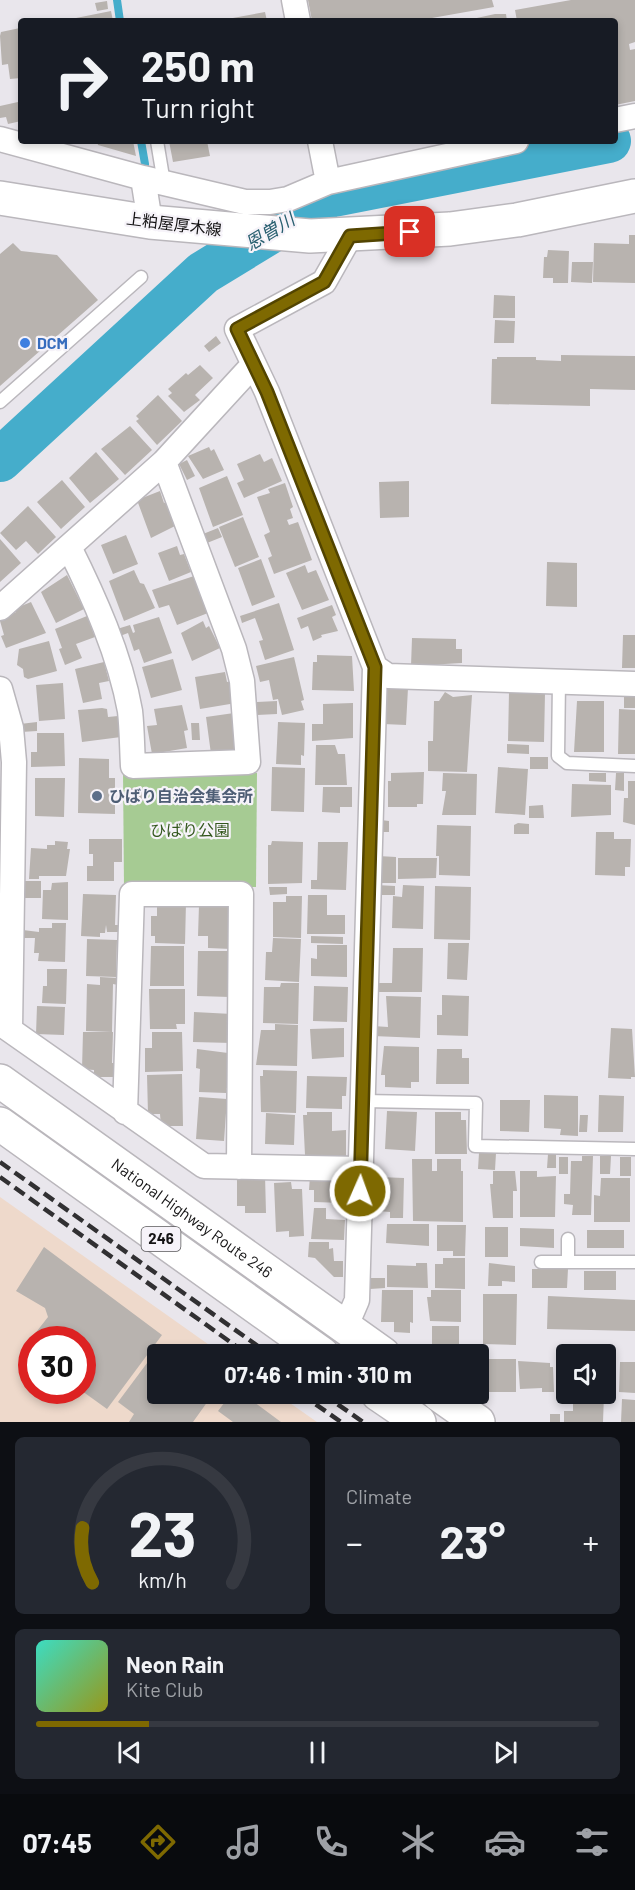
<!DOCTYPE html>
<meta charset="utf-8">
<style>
:root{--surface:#171b24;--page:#242831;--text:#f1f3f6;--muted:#9ea1a6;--line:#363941;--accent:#7e6901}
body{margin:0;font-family:Barlow,"Noto Sans JP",sans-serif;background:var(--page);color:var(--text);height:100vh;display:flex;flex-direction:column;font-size:22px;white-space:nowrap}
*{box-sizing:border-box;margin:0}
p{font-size:20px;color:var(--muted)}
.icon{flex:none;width:33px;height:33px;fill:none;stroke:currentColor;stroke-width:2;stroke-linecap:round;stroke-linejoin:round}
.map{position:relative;height:1422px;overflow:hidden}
.panel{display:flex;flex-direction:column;gap:15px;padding:15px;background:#0d0f14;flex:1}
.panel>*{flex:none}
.guide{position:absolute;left:18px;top:18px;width:600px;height:126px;border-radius:6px;box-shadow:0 3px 9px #0003;background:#171b24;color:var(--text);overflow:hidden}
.controls{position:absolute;left:556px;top:1344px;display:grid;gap:12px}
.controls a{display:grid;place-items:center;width:60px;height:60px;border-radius:6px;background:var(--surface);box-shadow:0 3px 9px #0003;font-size:30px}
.speed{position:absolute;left:18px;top:1326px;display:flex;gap:12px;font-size:30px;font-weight:700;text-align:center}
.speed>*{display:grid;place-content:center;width:78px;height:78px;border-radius:50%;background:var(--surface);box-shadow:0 3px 9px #0003;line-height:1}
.speed .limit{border:9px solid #d22;background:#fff;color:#111}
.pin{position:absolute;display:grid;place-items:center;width:51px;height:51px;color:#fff;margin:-26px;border-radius:12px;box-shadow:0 3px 9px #0006}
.me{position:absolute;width:66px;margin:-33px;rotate:2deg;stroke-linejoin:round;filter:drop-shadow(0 0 4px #0008)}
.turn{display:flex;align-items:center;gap:21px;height:126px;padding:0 24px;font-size:27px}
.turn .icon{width:78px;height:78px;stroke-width:2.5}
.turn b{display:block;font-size:42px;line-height:51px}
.big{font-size:45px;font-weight:700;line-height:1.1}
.panel .widget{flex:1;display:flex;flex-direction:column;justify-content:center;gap:9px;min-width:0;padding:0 21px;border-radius:9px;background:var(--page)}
.panel .dial{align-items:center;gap:0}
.dial svg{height:156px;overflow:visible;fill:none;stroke:var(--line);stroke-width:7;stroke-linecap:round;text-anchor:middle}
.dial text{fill:var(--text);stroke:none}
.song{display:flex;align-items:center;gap:18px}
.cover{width:72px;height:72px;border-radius:9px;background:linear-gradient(135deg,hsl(170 70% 55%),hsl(60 70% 35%))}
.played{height:6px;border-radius:3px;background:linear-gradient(90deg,var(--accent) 20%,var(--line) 20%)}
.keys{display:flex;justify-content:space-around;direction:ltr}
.heat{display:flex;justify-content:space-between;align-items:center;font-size:33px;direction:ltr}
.panel .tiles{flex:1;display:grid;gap:15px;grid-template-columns:1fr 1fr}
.widget:last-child{grid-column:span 2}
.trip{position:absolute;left:147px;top:1344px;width:342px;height:60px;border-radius:6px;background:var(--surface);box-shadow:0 3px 9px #0003;font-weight:700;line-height:60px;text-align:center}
.tab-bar{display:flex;height:96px;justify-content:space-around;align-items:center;background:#090b0e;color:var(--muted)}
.tab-bar .icon{width:42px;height:42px}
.tab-bar .selected{color:var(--accent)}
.tab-bar b{font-size:27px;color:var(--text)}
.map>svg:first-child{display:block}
</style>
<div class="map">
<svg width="635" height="1422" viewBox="0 0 635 1422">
<rect width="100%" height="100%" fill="#e9e6ec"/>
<path fill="#eed9cb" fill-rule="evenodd" d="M0 1197 222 1354H158V1394H277L317 1422H0ZM32 1340H82V1390H32Z"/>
<path fill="#a6cb93" d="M123 772 257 773 256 887H124Z"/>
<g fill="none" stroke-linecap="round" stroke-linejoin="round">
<path stroke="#45adcb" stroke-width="8" d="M117 0 120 21
M141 141 145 164"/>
<path stroke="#45adcb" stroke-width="44" d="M0 460 203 273 329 196 609 141"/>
</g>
<path fill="#b8b3af" d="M308 0H492L494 7 415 21H312Z
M571 0H635V42L629 44 630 50 635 49V101L615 105V21H517L515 10Z
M107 1 108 9 97 11 95 3Z
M111 11 113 21H77L76 18Z
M265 12 267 21H222V20Z
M495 14H506L507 21H463Z
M20 28 21 78 10 79 8 64 2 65 0 36 1 32Z
M18 102 21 105V121L8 124 6 117 0 118V106Z
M97 141H133L136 156 98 145Z
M169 141H207L210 156 173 162Z
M629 235H635V283L593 282 594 243 629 244Z
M13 243 21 251 57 255 98 300 0 386V254Z
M548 250 569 251 568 283H553V278H543L544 257H547Z
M572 262H593L592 283 571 282Z
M494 295 515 296V318H493Z
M495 320 515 321 514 343H494Z
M216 336 221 343 209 352 204 346Z
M561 355 635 356V390L590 389V406L491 404 492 359H497V357H536V360L561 361Z
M200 365 213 378 195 395 200 400 184 412 168 396 172 393 168 389 186 373 188 375Z
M158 395 182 421 157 445 136 421 139 419 136 416Z
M130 426 152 450 125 475 101 449Z
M209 447 211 451 214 449 224 470 203 479 188 456Z
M96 452 119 479 90 503 69 478Z
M260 454 264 462 272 458 282 481 244 498 237 483 244 480 237 464Z
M187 460 195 476 187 480 179 464Z
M227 476 243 515 213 527 199 488Z
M62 480 85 507 61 529 37 502Z
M409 481V517L380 518 379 482Z
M285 483 293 507 290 509 293 518 287 520 289 525 298 522 312 560 274 574 268 558 272 556 264 535 270 532 257 497 270 493 268 489Z
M160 491 164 503 168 501 177 525 151 538 137 500Z
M28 506 56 537 38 554 26 541 16 550 0 533Z
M243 517 259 557 235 567 219 527Z
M218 528 222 537 207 543 203 534Z
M126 535 138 564 113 574 101 545Z
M0 539 21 563 0 582Z
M177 546 180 555 184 554 191 572 169 581 158 553Z
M261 559 275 597 252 606 238 568Z
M547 562 577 563V607L546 606Z
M305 565 308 573 316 570 329 600 302 610 286 573Z
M134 570 140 583 144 584 155 608 124 621 109 581Z
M67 575 84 609 56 623 41 592Z
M194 576 208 613 177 625 169 605 159 608 152 590Z
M31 602 46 633 6 648 1 636 4 635 0 621 16 612 14 609Z
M279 603 294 650 265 660 259 641 263 640 255 618 242 623 240 616Z
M332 605 336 615 332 617 338 631 321 635 322 637 313 641 308 626 301 629 297 618Z
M87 616 95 637 76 644 82 658 65 665 59 649 62 648 55 629Z
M159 617 172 653 144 663 139 649 134 651 128 633 120 636 117 629 130 625 133 633 135 632 133 625Z
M203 621 206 628 209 626 220 648 192 661 181 633Z
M623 635H635V668H622Z
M412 638 456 639V649H462V663L411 666Z
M49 641 57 671 28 679 24 677 23 669 17 665 19 649Z
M317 655 352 656 354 691 312 690 313 662H317Z
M294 657 304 700 301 701 304 710 282 715 278 699 273 700 269 680 260 682 256 666Z
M173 659 182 690 151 698 142 667Z
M104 662 109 681 99 683 102 699 83 703 75 669Z
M225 672 227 682 232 681 236 703 200 709 195 677Z
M63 683 65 719 39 721 36 685Z
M388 688H408L406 725 383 724 384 691Z
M445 692 453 697 472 695 467 772 428 771V741H433L434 701H439Z
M509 692 545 693 544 742 508 741Z
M624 692H635V708H624Z
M277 701V714L257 715V702Z
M577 701H604V752H574Z
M353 703V738L312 741V724H323V704Z
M182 705 188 730 184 731 187 748 152 754 147 726 157 725 154 709Z
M102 708 107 709 108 717 118 716 121 737 82 742 78 710Z
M619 709 635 710V754H618Z
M234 713 236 750 211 754 206 717Z
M37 722V731L21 732 20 724Z
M278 722 305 723 304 756 301 755V765L276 764Z
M191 723H199L200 740H192Z
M37 733H64L65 766 31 767V752H37Z
M507 744 529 745V754L507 753Z
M316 745H335L338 754H345L347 785H315Z
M530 757H548V769H530Z
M79 758 109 759V778H115V814L78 813Z
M272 767 305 768 304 812 271 811Z
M498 767 528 769 525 815 495 813Z
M424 772 423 804H417V807H388V781H391V773Z
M443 773 477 774 476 815H442L446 791H442Z
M589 773H606V782L589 781Z
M616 773H624V791L615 790Z
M35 778H65L64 817 35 816Z
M628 781H635V825L623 822 624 798H628Z
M572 784 611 785V815L571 817Z
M323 787H352V807H340V813L322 812Z
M131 788H143V801L130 800Z
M543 805 544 818H529V806Z
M381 820 389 821V832H381Z
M518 823 529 824V834H514V825Z
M437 825 471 826 470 876 439 875V856H436Z
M596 832H614V839H631L630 867H625V876L595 875Z
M89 839H122V862H114V881H87V866H93V854H89Z
M55 841 68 842 67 849H70L66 876H39V879H29L31 848 47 849V845H55Z
M272 841 303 842 302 883 268 884V845H271Z
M318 842H348L346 890 311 889V880H317Z
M378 856 396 857V883H378Z
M398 858H437L436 878 398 879Z
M23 881H41V898H22Z
M68 882V920L42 919 43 890H51L52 883Z
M376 885 395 886V895H376Z
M403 885 424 886 423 929 392 928 393 896 402 897Z
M435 886 471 887 470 940 434 939Z
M269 887H287V894L270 895Z
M83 894 116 895 115 925H120L121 932H107L106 925 105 933H100V937L81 936Z
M308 895H327V915H345V934H307Z
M286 896H302L301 938 273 937V902H286Z
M157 902H186L185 944 155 943V936H151V916H157Z
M199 905H232L231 949 208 948V936H198Z
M52 923H66L65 962 38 961 39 953H34L35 938H23V930L39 932V928H52Z
M311 936 343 937V944L311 943Z
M273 938 301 939 299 982 265 980 266 952H272Z
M87 939 117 940 116 977 86 976Z
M448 943H469L467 980 447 979Z
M317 945H347V977L311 976V958L317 959Z
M151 946H184V986H150Z
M393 948H423L422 992H374L375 983H392Z
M198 951H231L230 997 197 996Z
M47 969H67L66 1004 42 1003 43 986H47Z
M100 977 119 978 118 985 113 984 112 1032 86 1031 87 984 100 985Z
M281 983H299L298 1024 263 1023 264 987H280Z
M314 986 348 987 347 1022 313 1021Z
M149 989H185V1024H176L177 1029H150Z
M442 995 469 996 468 1036 437 1035V1015H442Z
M386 996 421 997 420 1038 373 1036V1026L388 1027Z
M37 1006 65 1007 64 1035 36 1034Z
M194 1012 232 1014V1043L193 1042Z
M275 1024 298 1025 297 1066 256 1065 261 1030H275Z
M344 1028V1057L312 1059 310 1029Z
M611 1028 632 1029 635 1077H631V1079L608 1078Z
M83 1032H113L112 1063H117L116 1077H94V1070L82 1069Z
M152 1032H182L183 1071 145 1072V1048H152Z
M384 1046 419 1047V1082H411V1088L385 1087V1075H381Z
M197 1049 228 1053 227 1070H231V1088H226V1093L199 1092 200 1069 196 1068Z
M437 1049H462V1058H469V1084H436Z
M263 1070 297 1071 296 1113 261 1112 260 1076H263Z
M182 1074 183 1126H161L160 1114H148L147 1075Z
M307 1076 347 1077 346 1096H342V1109L306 1108Z
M544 1095 578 1096V1136L560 1135 561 1129 544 1128Z
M599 1095 624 1096 623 1132H598Z
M199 1097 227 1099 224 1141 196 1139Z
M500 1100H530L529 1132 500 1131Z
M387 1111 417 1112 415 1151 385 1149Z
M307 1112H332V1131L346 1130V1156L305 1155 303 1115H307Z
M435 1112H461V1120H466L467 1154H435Z
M266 1113 295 1115 294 1145 265 1144Z
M580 1115H588L587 1132H579Z
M479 1153H496L495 1170 478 1169Z
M548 1154H556V1168H547Z
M582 1156H593L591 1215H572L573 1205 564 1204V1194H570L571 1161H582Z
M600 1156H611L610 1174H600Z
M559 1157H568V1174H559Z
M620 1157H631V1176H620Z
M412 1159H432V1171H437V1159H461V1171H463V1222L413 1221Z
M493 1171H515L517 1191H513V1218H493L490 1184H493Z
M520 1171H537V1177L556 1176 555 1217H520Z
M265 1175 266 1213H245V1206H237V1176Z
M310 1176 344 1177V1203L314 1202V1190H309Z
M379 1177 404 1178 403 1218H390V1212L378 1211Z
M601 1178H630V1222H594V1195L600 1196Z
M291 1182 292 1189H302L304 1236 289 1237V1231L276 1232 274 1183Z
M314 1208H326V1219L345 1220 344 1240 311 1239Z
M387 1224H429V1246L386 1243Z
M437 1225H466L465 1256H453V1251H437Z
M485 1227H508V1257H485Z
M520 1228 554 1229V1248L520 1246Z
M587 1230H624V1248H587Z
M309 1242H329V1249L333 1248 334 1261H343V1277H334L315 1258 308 1257Z
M44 1247 162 1335 107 1409 82 1391V1340H30L48 1317 45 1308 16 1291Z
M443 1258H465V1289L435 1288V1264H443Z
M416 1263H427L428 1288 387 1287V1265L416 1266Z
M489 1263 515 1266V1282L502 1281V1286H488Z
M532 1269H568L567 1288H532Z
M584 1271H616V1290H584Z
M369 1278H385V1288L370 1289Z
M382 1290H413V1323L410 1322V1333L394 1332V1322H381Z
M431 1290H461V1322L430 1321 427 1297H431Z
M483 1294H517L516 1345 483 1344Z
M548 1296 635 1300V1331L547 1329Z
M432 1326H459V1354H432Z
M192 1344 204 1353 203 1354H185Z
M159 1347 169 1354H158V1394H213L193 1422H129L134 1414 118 1402Z
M484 1359H516V1392H484V1384H481V1365L484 1364Z
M518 1361 550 1363V1367H553L554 1392H542V1388L520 1389Z
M620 1362H635V1393L619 1392Z
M556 1363H565V1382H556Z
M231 1394H243L281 1422H233L218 1411Z
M573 1394 604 1395 603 1422H564V1411H573Z
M622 1399 635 1400V1422H621Z
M550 1414H560V1422H550Z"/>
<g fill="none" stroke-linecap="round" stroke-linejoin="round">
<g stroke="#bab7bc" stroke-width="15">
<path id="service" d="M157 141 164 183
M0 402 141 277
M559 681 558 756 567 763 635 766
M363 1101 476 1103 475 1146 635 1149
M541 1262H635
M568 1262V1239"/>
</g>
<g stroke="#bab7bc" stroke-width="27">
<path id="minor" d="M294 0 298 21
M615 120 635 116
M0 139 143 178 150 222
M320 141 328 182
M143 178 245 202H270L288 199 328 182 516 141
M69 547C94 597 120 655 130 711 132 729 132 748 133 766L248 762 242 681 234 649 164 462
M0 608 164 462 253 365
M375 667 388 676 635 684
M0 689 11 728 14 762 10 1029
M0 1023 204 1166 361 1169
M125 1112 132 894H241L239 1167
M345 1328 357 1300 375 667 267 392 237 329 324 282 350 236"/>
</g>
<g stroke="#bab7bc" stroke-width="36">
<path id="secondary" d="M0 198 150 222 310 236 450 229 517 220 635 196"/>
</g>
<g stroke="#bab7bc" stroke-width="36">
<g id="trunk">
<path id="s1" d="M0 1081 383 1354"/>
<path d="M0 1124 322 1354"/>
<path d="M378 1394 419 1422"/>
<path d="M438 1394 478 1422"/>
</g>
</g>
<use href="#service" stroke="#fff" stroke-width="12"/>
<use href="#minor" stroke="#fff" stroke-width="24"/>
<use href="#secondary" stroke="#fff" stroke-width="33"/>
<use href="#trunk" stroke="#fff" stroke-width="33"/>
<path stroke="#313032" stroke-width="4.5" stroke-dasharray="12 6" stroke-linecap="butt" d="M0 1162 269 1354
M0 1177 247 1354
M301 1394 341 1422
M323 1394 363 1422"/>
</g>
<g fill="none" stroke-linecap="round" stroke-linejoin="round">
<g stroke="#524401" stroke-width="15">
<path id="route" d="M360 1191 375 667 267 392 237 329 324 282 350 236 410 232"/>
</g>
<use href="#route" stroke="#7e6901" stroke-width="10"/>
</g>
<circle fill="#3f7fe0" stroke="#f6f3f9" stroke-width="2" cx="25" cy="343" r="6"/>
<circle fill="#5c6f8a" stroke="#f6f3f9" stroke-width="2" cx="97" cy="796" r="6"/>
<g text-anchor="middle" stroke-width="4.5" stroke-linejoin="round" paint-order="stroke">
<rect fill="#f6f3f9" stroke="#585759" stroke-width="1.5" x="141.5" y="1227" width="39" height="24" rx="4.5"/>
<g font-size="15" font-weight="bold" fill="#151415">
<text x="161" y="1244">246</text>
</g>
<g font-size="16" fill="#151415" stroke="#f6f3f9">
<text transform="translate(174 224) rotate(7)" y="6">上粕屋厚木線</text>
<text dy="6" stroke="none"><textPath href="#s1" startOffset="236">National Highway Route 246</textPath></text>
</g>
<g font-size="16" font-weight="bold" fill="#366cbe" stroke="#f6f3f9" text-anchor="start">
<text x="37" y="349">DCM</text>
</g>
<g font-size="16" font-weight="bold" fill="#4e5e75" stroke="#f6f3f9" text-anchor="start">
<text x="109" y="802">ひばり自治会集会所</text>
</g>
<g font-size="16" fill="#34581e" stroke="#f6f3f9">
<text x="190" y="836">ひばり公園</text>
</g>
<g font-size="18" font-style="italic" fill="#285f70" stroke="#f6f3f9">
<text transform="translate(270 232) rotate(-31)" y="6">恩曽川</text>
</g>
</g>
</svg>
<div class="controls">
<a><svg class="icon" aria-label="sound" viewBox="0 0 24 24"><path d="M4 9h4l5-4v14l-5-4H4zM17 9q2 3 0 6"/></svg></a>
</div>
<div class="speed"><div class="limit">30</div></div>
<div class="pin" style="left:410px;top:232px;background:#d93025"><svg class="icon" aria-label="arrive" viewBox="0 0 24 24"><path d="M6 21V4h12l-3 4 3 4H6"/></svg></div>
<svg class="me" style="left:360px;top:1191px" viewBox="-20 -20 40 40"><circle r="17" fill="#7e6901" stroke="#fff" stroke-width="3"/><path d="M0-11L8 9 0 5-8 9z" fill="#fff"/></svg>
<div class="trip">07:46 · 1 min · 310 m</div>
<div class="guide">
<div class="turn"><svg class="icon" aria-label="right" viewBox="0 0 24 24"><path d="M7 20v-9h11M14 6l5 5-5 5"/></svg><div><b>250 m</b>Turn right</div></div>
</div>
</div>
<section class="panel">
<div class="tiles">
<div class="widget dial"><svg viewBox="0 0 100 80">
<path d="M14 69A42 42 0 1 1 86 69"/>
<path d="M14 69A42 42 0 0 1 9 41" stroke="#7e6901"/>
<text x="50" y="56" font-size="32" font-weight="700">23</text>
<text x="50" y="72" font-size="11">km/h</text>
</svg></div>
<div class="widget"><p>Climate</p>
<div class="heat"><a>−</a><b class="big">23°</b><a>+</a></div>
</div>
<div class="widget">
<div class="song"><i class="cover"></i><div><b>Neon Rain</b><p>Kite Club</p></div></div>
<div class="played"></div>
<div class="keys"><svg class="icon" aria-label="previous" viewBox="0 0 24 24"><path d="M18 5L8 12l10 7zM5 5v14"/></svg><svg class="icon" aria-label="pause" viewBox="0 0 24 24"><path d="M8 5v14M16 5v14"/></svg><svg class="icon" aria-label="next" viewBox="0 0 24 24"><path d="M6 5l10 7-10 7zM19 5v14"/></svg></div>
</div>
</div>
</section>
<nav class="tab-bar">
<b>07:45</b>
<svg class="icon selected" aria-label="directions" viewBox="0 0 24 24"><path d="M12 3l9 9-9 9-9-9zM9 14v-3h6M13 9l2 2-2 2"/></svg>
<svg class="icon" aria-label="music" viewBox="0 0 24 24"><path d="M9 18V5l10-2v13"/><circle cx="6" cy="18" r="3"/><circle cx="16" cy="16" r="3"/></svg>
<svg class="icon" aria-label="phone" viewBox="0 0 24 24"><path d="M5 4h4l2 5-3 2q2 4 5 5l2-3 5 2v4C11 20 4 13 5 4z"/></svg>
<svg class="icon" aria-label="climate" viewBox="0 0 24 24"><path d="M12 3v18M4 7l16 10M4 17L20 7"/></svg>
<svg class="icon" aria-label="car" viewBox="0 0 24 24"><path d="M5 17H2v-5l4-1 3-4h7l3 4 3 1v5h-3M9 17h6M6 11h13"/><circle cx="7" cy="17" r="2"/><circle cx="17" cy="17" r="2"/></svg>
<svg class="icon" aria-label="filters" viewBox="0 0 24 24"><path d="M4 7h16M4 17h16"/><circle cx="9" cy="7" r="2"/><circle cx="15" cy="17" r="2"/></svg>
</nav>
